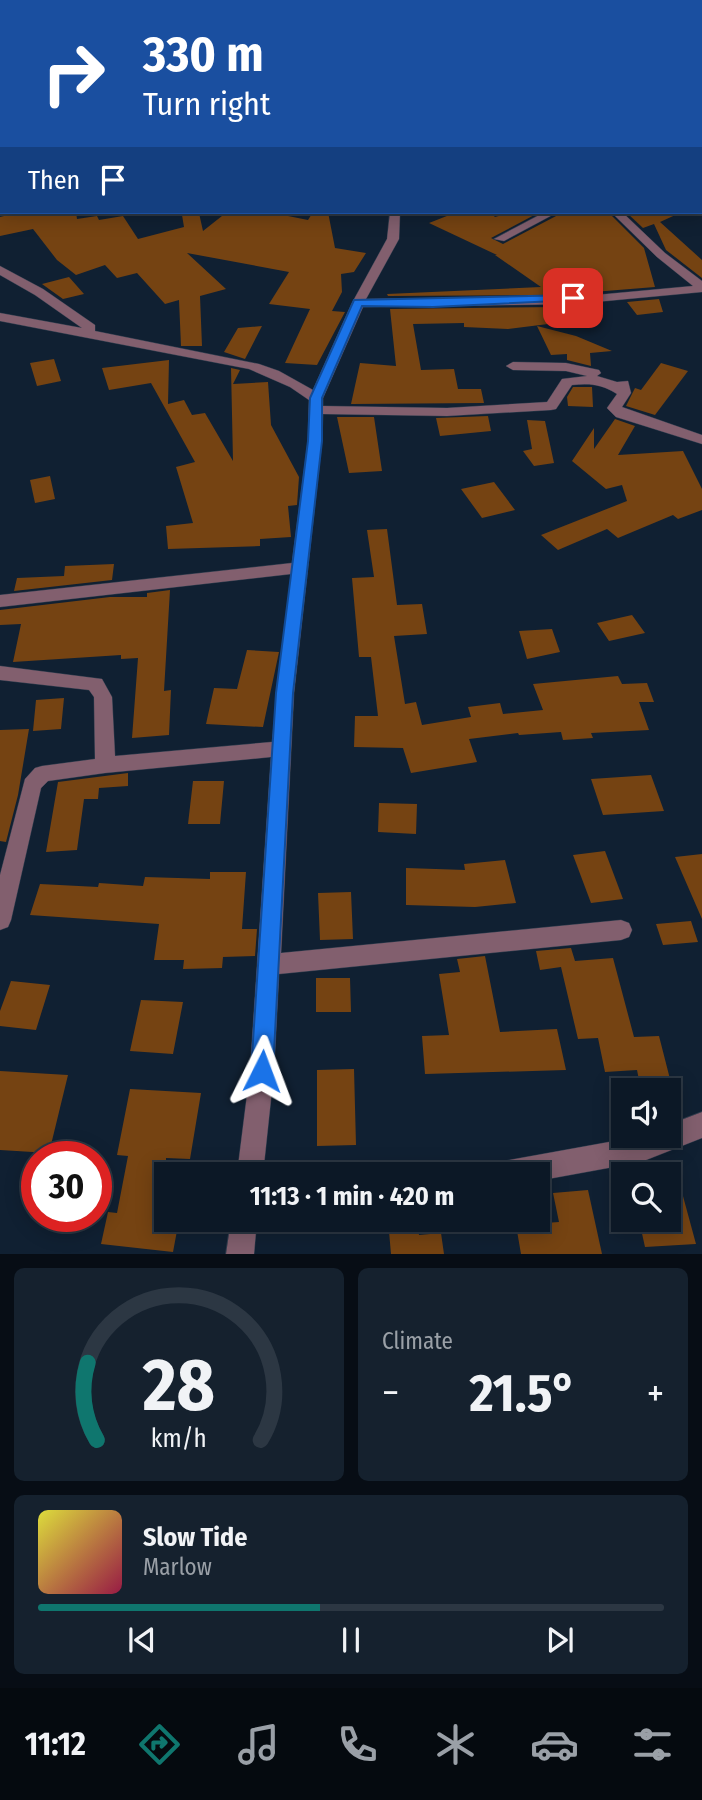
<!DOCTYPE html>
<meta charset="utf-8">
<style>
:root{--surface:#0c1826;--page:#15212e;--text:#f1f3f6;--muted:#9aa0a7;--line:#2c3743;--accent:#0f766e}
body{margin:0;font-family:"Fira Sans Condensed",sans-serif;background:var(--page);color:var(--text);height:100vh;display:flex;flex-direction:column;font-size:26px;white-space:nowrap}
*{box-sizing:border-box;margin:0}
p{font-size:23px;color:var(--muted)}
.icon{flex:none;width:38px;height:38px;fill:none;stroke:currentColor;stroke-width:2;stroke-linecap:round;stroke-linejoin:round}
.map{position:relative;height:1254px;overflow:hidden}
.details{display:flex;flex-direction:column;gap:14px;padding:14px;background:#070d15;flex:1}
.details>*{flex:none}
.top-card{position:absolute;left:0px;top:0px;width:704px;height:214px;box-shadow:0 4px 18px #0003,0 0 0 2px var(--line);background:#1a4fa0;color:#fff;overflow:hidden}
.fabs{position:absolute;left:611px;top:1078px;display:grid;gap:14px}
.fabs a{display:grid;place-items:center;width:70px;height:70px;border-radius:0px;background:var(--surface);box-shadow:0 4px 18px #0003,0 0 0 2px var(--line);font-size:35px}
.speed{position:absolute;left:21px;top:1141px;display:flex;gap:14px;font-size:35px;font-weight:700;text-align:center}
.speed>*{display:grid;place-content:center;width:91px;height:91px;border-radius:50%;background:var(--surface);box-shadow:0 4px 18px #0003,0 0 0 2px var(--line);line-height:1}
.speed .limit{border:10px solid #d22;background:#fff;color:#111}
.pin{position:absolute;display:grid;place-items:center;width:60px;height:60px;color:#fff;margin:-30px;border-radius:14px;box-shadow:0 4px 10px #0006}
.me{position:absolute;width:77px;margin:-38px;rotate:3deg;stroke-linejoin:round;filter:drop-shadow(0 0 5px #0008)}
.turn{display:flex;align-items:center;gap:24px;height:147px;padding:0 28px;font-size:32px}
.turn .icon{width:91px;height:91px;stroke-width:2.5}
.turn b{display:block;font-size:49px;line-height:60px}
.then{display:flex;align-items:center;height:66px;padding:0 28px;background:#0003;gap:14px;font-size:26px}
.big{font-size:52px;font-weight:700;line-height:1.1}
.details .tile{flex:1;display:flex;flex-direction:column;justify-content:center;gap:10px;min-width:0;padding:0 24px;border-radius:10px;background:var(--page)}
.details .dial{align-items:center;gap:0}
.dial svg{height:182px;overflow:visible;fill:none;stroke:var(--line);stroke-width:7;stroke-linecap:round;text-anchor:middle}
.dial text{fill:var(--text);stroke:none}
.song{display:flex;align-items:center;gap:21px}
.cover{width:84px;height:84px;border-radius:10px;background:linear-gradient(135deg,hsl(60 70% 55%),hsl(340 70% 35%))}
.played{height:7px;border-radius:4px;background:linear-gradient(90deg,var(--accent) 45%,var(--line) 45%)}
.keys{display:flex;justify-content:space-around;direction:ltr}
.heat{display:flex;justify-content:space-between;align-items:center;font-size:38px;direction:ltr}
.details .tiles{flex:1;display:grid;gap:14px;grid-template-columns:1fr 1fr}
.tile:last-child{grid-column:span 2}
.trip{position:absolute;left:154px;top:1162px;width:396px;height:70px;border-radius:0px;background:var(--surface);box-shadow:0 4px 18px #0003,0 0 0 2px var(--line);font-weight:700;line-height:70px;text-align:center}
.tabs{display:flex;height:112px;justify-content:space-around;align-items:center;background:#050a0f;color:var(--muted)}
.tabs .icon{width:49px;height:49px}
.tabs .active{color:var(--accent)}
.tabs b{font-size:32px;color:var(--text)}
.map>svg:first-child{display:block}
</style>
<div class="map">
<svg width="702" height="1254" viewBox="0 0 702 1254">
<rect width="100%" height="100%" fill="#102032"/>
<path fill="#754312" d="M20 212H76L77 219 97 216 99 220 123 216 138 239 184 227 182 215 199 213 203 231 227 212H268L308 220 313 212H328L335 248 366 253 354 272 341 274 342 292 332 311 345 312 317 365 285 363 310 309 269 304 289 272 187 253 226 289 200 296 202 346H181L179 300 165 304 137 273 117 278 105 265 76 275 57 260 33 229 0 236V217Z
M457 212H490L495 217 513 212H540L491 238 503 244 558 215 608 212 644 248 655 287 556 295 388 296 387 294 541 287 495 255H497L429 223Z
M626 212H682L660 222 702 260V278L666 250 654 224 643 228Z
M69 277 84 294 63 299 42 284Z
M659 299 663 312 637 315 627 302Z
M559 307 564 322 508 329 464 327V323L413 324 421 370 454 369 458 389H481L484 403 351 404 360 363 396 366 390 309Z
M262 326 245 359 224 352 238 328Z
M537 326 576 336 612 351 590 353 591 366 567 360V354L551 355Z
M54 359 61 381 37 386 30 363Z
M169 360 168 404 184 400 192 415 205 413 233 461 231 368 240 370 233 384 268 382 271 425 299 477 297 505 288 506 291 537 260 539V546L168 549 166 526 193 523 176 467 195 462 151 383 109 390 102 368Z
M661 363 688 371 655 415 626 406 635 388 641 390Z
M573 387H592L593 407 568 406 567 397Z
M488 416 491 431 440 436 436 418Z
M337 417H374L382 471 349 473Z
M615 419 635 426 618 455 683 451 702 489V510L678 519 673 515 618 538 607 529 558 550 541 535 627 501 622 485 606 489 572 461 594 428V449Z
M527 420 545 421 554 463 534 466 523 451 532 449Z
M50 476 55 499 35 503 30 480Z
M494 482 515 510 482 518 461 489Z
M387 529 397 605 422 604 427 634 394 636 405 704 416 702 422 725 471 717 468 707 500 703 503 714 543 710 533 684 618 676 622 684 647 683 654 702H639L649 730 591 733 593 738 563 740 561 732 519 735 518 733 469 739 477 762 411 773 403 748 354 747 355 716H378L371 657H359L352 578 374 577 367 530Z
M114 564 112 580 14 591 17 578 64 576 65 566Z
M170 590 164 691 171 690 169 735 132 738 138 658 121 659V655L13 662 21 624 0 625V610L110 597H147V593Z
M632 615 645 633 609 641 597 623Z
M552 629 560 652 527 659 519 631Z
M247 650 279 652 263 727 206 724 214 688 237 689Z
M64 698 61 729 33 731 36 700Z
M29 729 18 795 6 842 0 841V730Z
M128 773V786L99 788 98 799H84L77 850 46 852 58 782Z
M651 775 664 811 603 815 591 779Z
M193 781H224L220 824H188Z
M379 803 417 804 416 834 378 832Z
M605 851 623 899 591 903 573 855Z
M702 854V919L675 857Z
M505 860 516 903 475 907 406 905V868L465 870 464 864Z
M210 872H246L242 929H257L255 956 223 957 222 968 183 969 184 960H154L159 924 30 915 40 884 98 887 99 883 143 886 145 877 210 879Z
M351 892 353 939 320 940 318 893Z
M691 921 698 942 663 945 656 924Z
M571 948 575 961 613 958 634 1037 659 1036 670 1079 639 1080 637 1070 605 1072 598 1038 578 1039 561 967 540 970 536 951Z
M485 956 500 1032 557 1029 566 1070 425 1074 422 1036 449 1035 439 974 460 972 457 959Z
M316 978H350L351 1012H316Z
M11 981 50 985 36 1030 0 1026V1011Z
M141 1000 183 1002 173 1054 130 1051Z
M354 1069 356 1145 317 1146V1070Z
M0 1071 68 1075 49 1153 0 1150Z
M130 1089 201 1093 190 1159 166 1158V1220H179L173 1252 101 1244 108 1212 117 1213 128 1156 117 1155Z
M674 1163 696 1244 645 1247 639 1220H668V1164Z
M588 1190 602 1254H521L516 1225 559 1222 553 1193Z
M388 1220H418L419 1235 441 1233 444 1254H391Z"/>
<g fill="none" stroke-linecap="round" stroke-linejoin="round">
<g stroke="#2e3d4e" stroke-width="1">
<path id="street" d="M576 0H586L588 2H578Z
M390 212H400L399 239 366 299 574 297 693 286 657 257 611 212H622L665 253 702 281V292L574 304 363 307 323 398V406L447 408 547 402 562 379 587 376 566 371 513 370 506 366 513 362 566 363 599 370 601 373 597 376 617 382 628 381 631 393 622 407 702 435V444L616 417 607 408 617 394C602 384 589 383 572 385L556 409 551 410 447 416 323 414 322 441 294 693 281 953 621 920 629 923 632 930 629 937 621 940 279 974 274 1071 263 1174H237L250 1071 271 757 105 773 48 781 41 788 11 920 8 927 0 930V875L25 779 35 768 42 766 95 759 94 697 89 690 0 680V666L102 679 112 697 115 756 272 742 291 574 0 607V595L292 563 308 441 309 400 290 387 249 369 0 321V313L82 328 35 295 0 275V266L43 289 95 325V331L259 364 279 371 313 390 352 303 387 239Z
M545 212H558L504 241 494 239Z
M702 1112V1138L641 1162 537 1181V1174H491L495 1165 504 1161 642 1136H668V1125Z
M231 1220H257L254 1254H226Z"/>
</g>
<use href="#street" fill="#825f6e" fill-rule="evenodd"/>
</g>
<path fill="#1a73e8" stroke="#114b97" stroke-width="2" d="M573 295 578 298 577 300 433 307 362 306 322 398V441L293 693 273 1071 270 1079 262 1082 254 1079 251 1071 276 693 308 441 310 398 354 300Z"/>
</svg>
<div class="fabs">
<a><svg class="icon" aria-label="sound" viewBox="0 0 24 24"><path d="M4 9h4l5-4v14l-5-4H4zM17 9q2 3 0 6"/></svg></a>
<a><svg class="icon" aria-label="search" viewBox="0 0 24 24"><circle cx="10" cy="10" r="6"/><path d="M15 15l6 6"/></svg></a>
</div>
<div class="speed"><div class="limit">30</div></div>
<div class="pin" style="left:573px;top:298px;background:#d93025"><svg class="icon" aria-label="arrive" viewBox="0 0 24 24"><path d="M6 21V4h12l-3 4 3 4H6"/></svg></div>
<svg class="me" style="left:262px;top:1071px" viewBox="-20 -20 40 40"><path d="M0-17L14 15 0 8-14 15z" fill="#1a73e8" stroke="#fff" stroke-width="4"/></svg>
<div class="trip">11:13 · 1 min · 420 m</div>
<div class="top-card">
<div class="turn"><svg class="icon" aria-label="right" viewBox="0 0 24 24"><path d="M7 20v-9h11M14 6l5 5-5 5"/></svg><div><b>330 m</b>Turn right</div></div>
<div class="then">Then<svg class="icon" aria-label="arrive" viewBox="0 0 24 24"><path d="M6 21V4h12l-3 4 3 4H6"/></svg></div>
</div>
</div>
<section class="details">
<div class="tiles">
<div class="tile dial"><svg viewBox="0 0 100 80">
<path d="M14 69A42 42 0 1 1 86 69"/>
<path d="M14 69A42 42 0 0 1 10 35" stroke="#0f766e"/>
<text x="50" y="56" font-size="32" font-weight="700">28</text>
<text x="50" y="72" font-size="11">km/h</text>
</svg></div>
<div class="tile"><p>Climate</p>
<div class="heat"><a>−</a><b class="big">21.5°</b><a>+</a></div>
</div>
<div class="tile">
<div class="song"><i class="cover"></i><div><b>Slow Tide</b><p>Marlow</p></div></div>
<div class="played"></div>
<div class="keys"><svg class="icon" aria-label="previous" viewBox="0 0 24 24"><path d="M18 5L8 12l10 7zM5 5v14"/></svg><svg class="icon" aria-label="pause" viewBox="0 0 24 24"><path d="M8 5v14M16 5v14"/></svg><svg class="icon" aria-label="next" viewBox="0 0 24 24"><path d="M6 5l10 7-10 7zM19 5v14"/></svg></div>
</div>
</div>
</section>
<nav class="tabs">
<b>11:12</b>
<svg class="icon active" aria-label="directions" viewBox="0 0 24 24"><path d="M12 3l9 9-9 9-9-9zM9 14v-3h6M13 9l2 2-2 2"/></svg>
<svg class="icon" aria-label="music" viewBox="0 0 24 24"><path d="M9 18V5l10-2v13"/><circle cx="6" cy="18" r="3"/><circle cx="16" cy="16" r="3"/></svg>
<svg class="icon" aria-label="phone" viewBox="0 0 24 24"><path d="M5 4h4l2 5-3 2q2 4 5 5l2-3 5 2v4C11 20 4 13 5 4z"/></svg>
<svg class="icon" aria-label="climate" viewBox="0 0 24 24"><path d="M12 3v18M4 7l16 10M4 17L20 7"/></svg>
<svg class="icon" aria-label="car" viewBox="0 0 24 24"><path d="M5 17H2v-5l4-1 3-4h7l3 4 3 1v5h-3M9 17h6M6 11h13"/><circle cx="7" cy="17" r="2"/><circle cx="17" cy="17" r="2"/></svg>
<svg class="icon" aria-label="filters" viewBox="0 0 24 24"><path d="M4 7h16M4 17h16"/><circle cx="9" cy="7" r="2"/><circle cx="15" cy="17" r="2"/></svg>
</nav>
